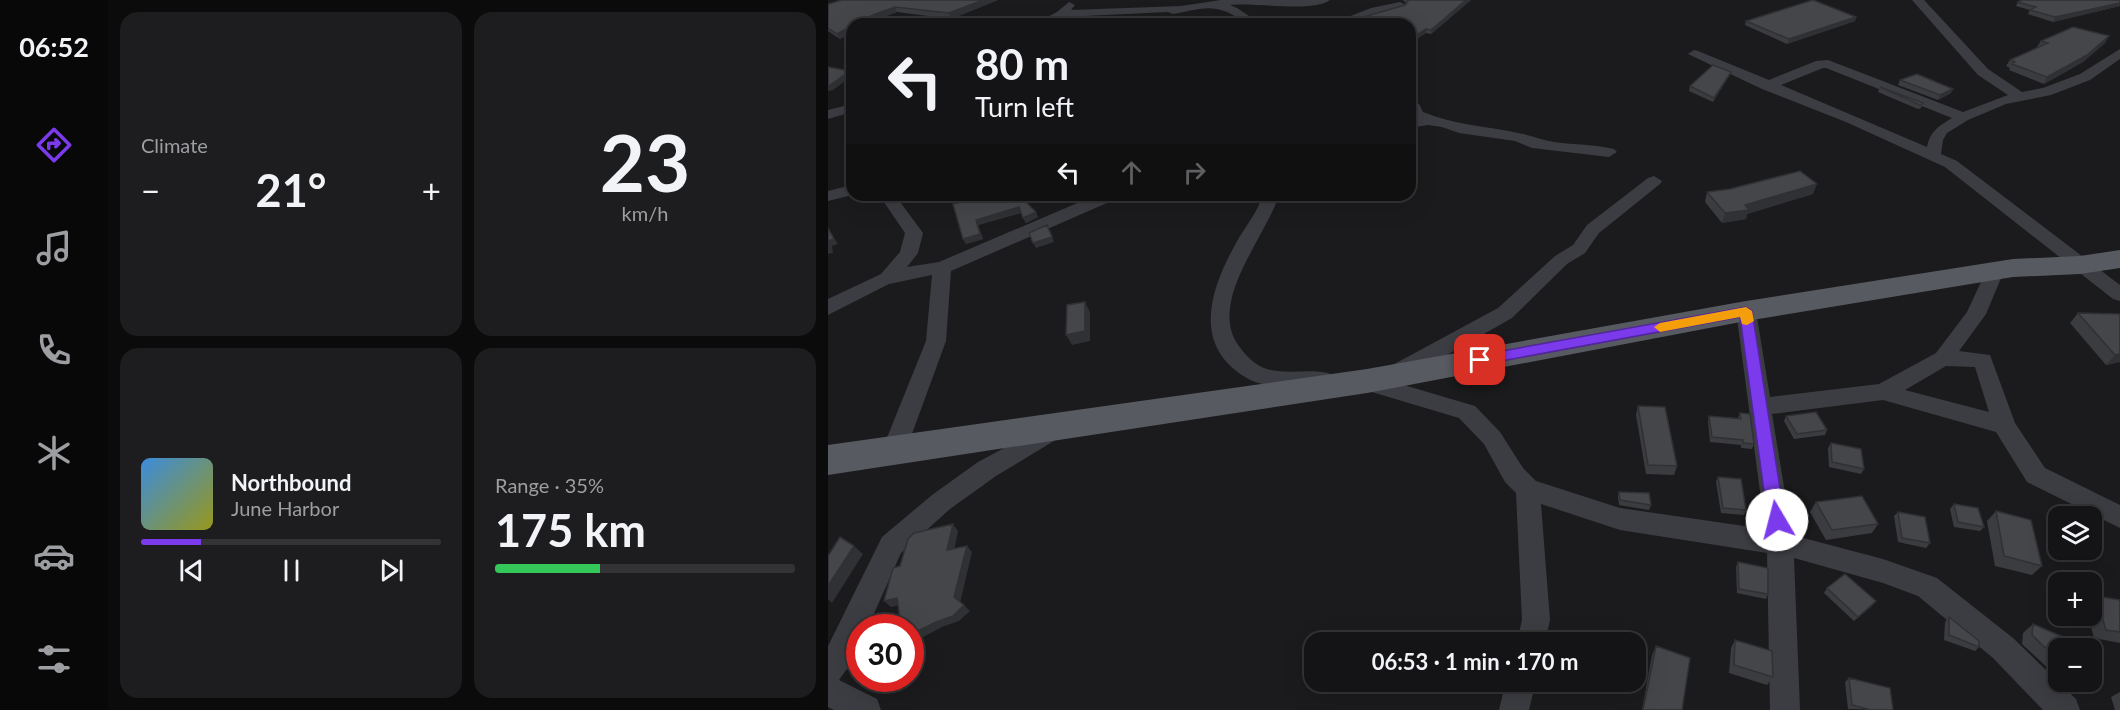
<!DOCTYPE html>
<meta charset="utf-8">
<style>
:root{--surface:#141416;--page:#1d1d1f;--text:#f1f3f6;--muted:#9d9ea1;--line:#333335;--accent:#7c3aed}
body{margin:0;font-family:Lato,sans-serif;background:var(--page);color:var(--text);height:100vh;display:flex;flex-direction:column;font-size:22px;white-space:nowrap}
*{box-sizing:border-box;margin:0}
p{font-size:20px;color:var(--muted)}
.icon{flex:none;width:33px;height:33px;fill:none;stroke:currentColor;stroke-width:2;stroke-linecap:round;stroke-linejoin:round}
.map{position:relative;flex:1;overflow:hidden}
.sheet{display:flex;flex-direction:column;gap:12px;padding:12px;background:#0b0b0c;width:720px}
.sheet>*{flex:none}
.guide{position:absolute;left:18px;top:18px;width:570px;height:183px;border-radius:18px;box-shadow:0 6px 24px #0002,0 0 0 2px var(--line);background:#141416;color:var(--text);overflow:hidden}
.fabs{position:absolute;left:1220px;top:506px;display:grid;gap:12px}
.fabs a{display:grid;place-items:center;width:54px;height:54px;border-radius:12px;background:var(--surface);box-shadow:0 6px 24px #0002,0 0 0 2px var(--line);font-size:30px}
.speed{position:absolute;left:18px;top:614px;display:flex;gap:12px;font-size:30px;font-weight:700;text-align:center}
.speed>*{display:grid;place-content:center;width:78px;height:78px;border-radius:50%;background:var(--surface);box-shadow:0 6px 24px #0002,0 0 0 2px var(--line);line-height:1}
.speed .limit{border:9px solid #d22;background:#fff;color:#111}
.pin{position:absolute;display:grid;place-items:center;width:51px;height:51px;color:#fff;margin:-26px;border-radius:12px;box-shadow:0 3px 9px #0006}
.me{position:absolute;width:66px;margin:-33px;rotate:352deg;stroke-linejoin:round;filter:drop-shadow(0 0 4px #0008)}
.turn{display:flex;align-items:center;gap:21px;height:126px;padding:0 30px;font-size:27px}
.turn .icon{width:78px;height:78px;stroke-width:2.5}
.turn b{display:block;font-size:42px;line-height:51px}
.lanes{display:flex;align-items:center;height:57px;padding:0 30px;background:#0003;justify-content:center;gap:30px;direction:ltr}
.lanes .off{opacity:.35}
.big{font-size:45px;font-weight:700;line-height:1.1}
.sheet .widget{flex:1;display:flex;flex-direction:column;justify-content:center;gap:9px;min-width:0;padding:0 21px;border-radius:18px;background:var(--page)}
.sheet .dial{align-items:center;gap:0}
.dial b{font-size:78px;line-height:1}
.song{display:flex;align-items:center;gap:18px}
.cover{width:72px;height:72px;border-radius:9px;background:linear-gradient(135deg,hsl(210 70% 55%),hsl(60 70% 35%))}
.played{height:6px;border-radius:3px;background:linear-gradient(90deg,var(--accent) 20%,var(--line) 20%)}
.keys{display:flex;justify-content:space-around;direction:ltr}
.heat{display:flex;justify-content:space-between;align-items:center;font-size:33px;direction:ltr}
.charge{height:9px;border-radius:4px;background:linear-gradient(90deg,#34c759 35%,var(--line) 0)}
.sheet .tiles{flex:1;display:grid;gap:12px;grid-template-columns:repeat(2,1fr)}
.trip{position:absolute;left:476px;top:632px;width:342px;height:60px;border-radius:18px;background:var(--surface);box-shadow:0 6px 24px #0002,0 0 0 2px var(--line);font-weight:700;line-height:60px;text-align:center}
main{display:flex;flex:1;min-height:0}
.tabs{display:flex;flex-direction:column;width:108px;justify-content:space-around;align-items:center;background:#080809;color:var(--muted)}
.tabs .icon{width:42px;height:42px}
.tabs .on{color:var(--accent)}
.tabs b{font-size:27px;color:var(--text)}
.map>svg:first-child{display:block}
</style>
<main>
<nav class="tabs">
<b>06:52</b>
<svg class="icon on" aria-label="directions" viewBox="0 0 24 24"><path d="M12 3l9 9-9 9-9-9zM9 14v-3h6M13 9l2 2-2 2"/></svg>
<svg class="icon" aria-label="music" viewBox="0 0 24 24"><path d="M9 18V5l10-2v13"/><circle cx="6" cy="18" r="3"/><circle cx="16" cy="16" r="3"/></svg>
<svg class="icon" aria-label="phone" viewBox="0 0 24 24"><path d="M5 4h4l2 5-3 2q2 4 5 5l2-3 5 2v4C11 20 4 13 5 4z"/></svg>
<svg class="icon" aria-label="climate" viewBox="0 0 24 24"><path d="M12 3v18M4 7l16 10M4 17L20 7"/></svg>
<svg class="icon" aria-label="car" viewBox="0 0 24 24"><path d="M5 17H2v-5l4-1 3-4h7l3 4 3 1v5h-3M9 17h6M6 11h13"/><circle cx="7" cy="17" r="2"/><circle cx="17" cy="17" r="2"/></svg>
<svg class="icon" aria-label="filters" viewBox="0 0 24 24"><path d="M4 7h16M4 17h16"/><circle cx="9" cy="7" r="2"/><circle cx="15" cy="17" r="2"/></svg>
</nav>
<section class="sheet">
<div class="tiles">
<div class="widget"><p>Climate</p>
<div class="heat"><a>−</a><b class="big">21°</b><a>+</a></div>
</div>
<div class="widget dial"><b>23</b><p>km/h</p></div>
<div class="widget">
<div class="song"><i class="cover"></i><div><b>Northbound</b><p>June Harbor</p></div></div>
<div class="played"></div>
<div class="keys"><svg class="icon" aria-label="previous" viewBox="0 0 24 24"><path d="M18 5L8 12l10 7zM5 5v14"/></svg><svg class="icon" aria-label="pause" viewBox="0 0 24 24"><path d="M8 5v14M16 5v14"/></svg><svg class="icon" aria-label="next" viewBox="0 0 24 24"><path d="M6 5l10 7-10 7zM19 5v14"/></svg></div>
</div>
<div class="widget"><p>Range · 35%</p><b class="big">175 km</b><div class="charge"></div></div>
</div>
</section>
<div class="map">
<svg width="1292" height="710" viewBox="0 0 1292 710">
<rect width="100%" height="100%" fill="#1b1b1d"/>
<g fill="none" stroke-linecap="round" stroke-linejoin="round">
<path fill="#3c3d42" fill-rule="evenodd" d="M393 0H502C485 13 425 2 402 5L409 8 433 24C410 24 408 12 388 9 376 6 358 12 345 14L340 12 235 17 221 24H206L229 12 241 2 247 5 243 10 353 6Z
M1084 0H1096L1160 69 1194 92 1215 88 1252 74 1292 49V59L1262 80 1223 95 1178 104 1140 120 1119 133 1115 140 1113 154 1129 161 1292 285V301L1285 299 1117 167 1018 122 934 89 860 54 866 50 870 51 941 80 988 61 1000 60 1135 112 1180 95 1150 75ZM995 68H998L1124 118C1112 125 1101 132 1099 147L953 85Z
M572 2 578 5 576 7C552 13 527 24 502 24L543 8Z
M582 101 591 104 595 112C626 125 658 126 690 133 703 135 714 140 726 142 747 145 766 144 786 149L789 152 781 157 704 148 687 141 631 133 614 127 600 125 582 128V119H585L582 115Z
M24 104V112L0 119V110Z
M826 176 834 181 832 184 771 233 757 253 739 264 684 318 575 380 567 382 559 380 556 374 559 368 670 308 727 256 745 245 759 225 820 178Z
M24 185V195L0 201V191Z
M51 195H67L95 233 90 253 79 267 111 262 268 195H290L288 199 123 271 118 341 78 450 74 457 66 459 58 457 54 450 98 341 104 275 61 284 0 315V299L53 274 72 252 77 233Z
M435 195H451C438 238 375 306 414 350 420 358 429 366 439 369 460 375 482 368 503 374L506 380 503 386C482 392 436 389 417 377 363 344 383 288 408 243 417 227 429 213 435 195Z
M1167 265 1174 267 1176 271 1158 314 1131 351 1162 355 1187 423 1217 468 1292 505V528L1199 482 1168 432 1055 400 944 414 964 535 1055 559 1109 578 1185 638 1248 699 1252 710H1215L1165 658 1090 596 1055 583 966 558 972 710H942L939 553 792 530 713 504 722 620 717 642H689L694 620 688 493 677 482 656 444 631 418 527 387 524 381 527 375 535 373 647 406 672 432 695 468 708 481 792 508 937 529 908 311 911 306 918 304 925 306 928 311 942 397 1051 384 1108 353 1139 312 1160 267ZM1118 366 1147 367 1161 412 1077 390Z
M226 421 234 424 238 430 234 436 168 476 122 509 73 553 40 627H32C32 652 25 661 11 680L49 699 53 710H6L0 707V646L54 537 104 495 150 462Z
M678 681H708L701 710H671Z"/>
<path fill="#585a61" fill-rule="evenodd" d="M1292 250V268L1252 274 1185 277 918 321 539 393 0 475V445L539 369 918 301 1185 259 1252 256Z"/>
</g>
<path fill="#3b3c40" d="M170 0 123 19 69 12 48 20 12 39 0 31V4Z
M575 0H643L603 34 598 33 582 24H550L539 20V16L577 5 578 3Z
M1292 0V6L1225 22 1200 14 1202 10 1188 6 1190 2Z
M1028 17 1027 21 959 44 917 25 918 21Z
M1213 41 1277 43 1255 62 1216 84 1181 70 1182 68 1178 66 1182 60 1211 47H1209Z
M903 72 901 76 885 102 861 91 862 86Z
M1072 80 1123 93 1110 100 1070 85Z
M1052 87 1095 103 1093 108 1090 109 1050 92Z
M879 192 985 194 919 214 918 219 894 223 877 202Z
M124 195H191L210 217 198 223 193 213 150 225 155 239 138 244 135 239 132 202Z
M1250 313 1292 314V362L1278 365 1242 323Z
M810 406 849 466 846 475 818 474 808 415Z
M912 413 926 444 924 449 913 448V445L882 442 880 421 881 416 910 418Z
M958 416 999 430 997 435 966 439 956 421Z
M1003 443 1036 469 1033 474 1001 467 1000 448Z
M890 477 918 510 916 515 893 513 888 482Z
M791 492 823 505 821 510 791 505 790 497Z
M988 502 1050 524 1044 533 998 540 982 512Z
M1126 504 1156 527 1152 531 1126 527 1122 509Z
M1168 511 1214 566 1204 575 1167 566 1159 521Z
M1070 512 1102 543 1098 548 1070 542 1066 516Z
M910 562 940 594 938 599 909 593 908 567Z
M999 588 1044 606 1026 621 996 593Z
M1268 596 1292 600V643L1266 638 1260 615H1263V599Z
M1121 617 1151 647 1147 651 1116 640 1117 622Z
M1205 624 1230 648V675L1224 672 1194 644 1195 633Z
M907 640 945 677 939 685 901 673 903 648Z
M828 646 854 710H814L824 655Z
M1021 678 1065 710 1020 709 1017 682Z
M1292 692V710H1287L1283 697Z"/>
<path fill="#303134" d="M155 0H170L123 19 121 13Z
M638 0H643L603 34V30Z
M1292 3V6L1225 22 1227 17Z
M67 7 69 12 48 20 41 24H28L45 15Z
M1028 17 1027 21 959 44 961 39Z
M24 26V33L12 39 9 34Z
M598 29V33L582 44V39Z
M1281 36 1277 43 1255 62 1216 84 1219 77Z
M22 71 24 76 5 90 0 91V86Z
M903 72 901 76 885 102 886 98Z
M1125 89 1123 93 1110 100 1112 95Z
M989 184 985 194 919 214 918 219 894 223 897 213 917 205Z
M191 207 194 212 150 225 155 239 138 244 135 239 148 220Z
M208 212 210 217 198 223 195 218Z
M0 228 10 244 4 246 5 253 0 254Z
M222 230 226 242 208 248 205 243Z
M257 302 262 312V341L244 345 238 335Z
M1292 354V362L1278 365 1287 355Z
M125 524 130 531 125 556 119 550Z
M26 546 35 554 4 603 0 599V586Z
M139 546 144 552 132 603 126 597Z
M69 598 76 604 63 607 56 601Z
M1048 601 1044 606 1026 621 1030 617Z
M136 605 142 611 131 621 114 627 82 644V635Z"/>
<path fill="#45464a" stroke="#303134" stroke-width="1.5" d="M14 0H155L121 13 67 7 45 15 28 24H24V26L9 34 0 28V4Z
M579 0H638L603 30 598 29 582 39V24H558L560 23 539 16 577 5 580 1Z
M985 0 1028 17 961 39 918 21Z
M1194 0H1292V3L1227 17 1202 10 1208 7 1190 2Z
M1245 27 1281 36 1259 55 1219 77 1184 64 1187 62 1182 60 1220 43 1213 41Z
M885 65 903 72 886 98 862 86Z
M0 67 22 71 2 85 0 86Z
M1089 74 1125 89 1112 95 1072 80Z
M1052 87 1095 103 1092 105Z
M972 171 989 184 917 205 921 210 897 213 879 192 902 189Z
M126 195H191L208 212 195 218 191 207 148 220 152 234 135 239 125 204 133 202Z
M219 225 224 237 205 243 201 233Z
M0 228 6 239 0 241 2 248H0Z
M257 302V331L238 335 239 305Z
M1250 313 1292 314V354L1287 355Z
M810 406 837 407 849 466 820 465Z
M988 412 999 430 969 434 958 416Z
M912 413 922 414 926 444 915 443V440L884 437 881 416 913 419Z
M1003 443 1033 449 1036 469 1004 462Z
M890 477 913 479 918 510 895 508Z
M791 492 821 493 823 505 792 500Z
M1034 496 1050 524 1004 530 988 502Z
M1126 504 1150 508 1156 527 1130 522Z
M1168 511 1203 520 1214 566 1176 556Z
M1070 512 1097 517 1102 543 1074 538Z
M125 524 119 550 139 546 126 597 136 605 125 616 108 622 82 635V627H73L69 598 56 601 65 568 72 566 80 539 86 533Z
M12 537 26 546 0 586V556Z
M910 562 940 568V594L911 589Z
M1017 574 1048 601 1030 617 999 588Z
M1268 596 1292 600V632L1278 630Z
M1121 617 1151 641V647L1121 635Z
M1205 624 1256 646V648H1230V660L1204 635Z
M907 640 944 651 945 677 906 665Z
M828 646 862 658 854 710H815Z
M1021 678 1062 688 1065 710H1043L1024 705Z"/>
<path fill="#7c3aed" stroke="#51269a" stroke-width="1.5" d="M918 307 924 311 957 520 955 525 949 528 943 525 940 520 912 317 652 365 646 360 652 355Z"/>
<path fill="#f59e0b" d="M918 307 924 311 926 321 919 325 914 324 912 317 832 332 826 327 832 323Z"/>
</svg>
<div class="fabs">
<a><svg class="icon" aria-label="layers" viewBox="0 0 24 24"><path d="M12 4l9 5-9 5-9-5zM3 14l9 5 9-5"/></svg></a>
<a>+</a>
<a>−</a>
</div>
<div class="speed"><div class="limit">30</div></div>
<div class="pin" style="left:652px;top:360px;background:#d93025"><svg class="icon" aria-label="arrive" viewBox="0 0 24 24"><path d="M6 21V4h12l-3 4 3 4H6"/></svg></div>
<svg class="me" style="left:949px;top:520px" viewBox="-20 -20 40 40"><circle r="19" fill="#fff"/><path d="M0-13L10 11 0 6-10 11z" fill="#7c3aed"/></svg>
<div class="trip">06:53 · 1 min · 170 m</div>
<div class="guide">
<div class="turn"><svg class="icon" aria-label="left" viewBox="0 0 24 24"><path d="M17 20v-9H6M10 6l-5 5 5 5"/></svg><div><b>80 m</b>Turn left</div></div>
<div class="lanes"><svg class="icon" aria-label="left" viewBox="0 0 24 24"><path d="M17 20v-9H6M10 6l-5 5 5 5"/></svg><svg class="icon off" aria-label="ahead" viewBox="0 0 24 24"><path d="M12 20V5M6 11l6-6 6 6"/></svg><svg class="icon off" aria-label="right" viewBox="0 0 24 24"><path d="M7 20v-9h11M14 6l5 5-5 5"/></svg></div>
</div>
</div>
</main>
